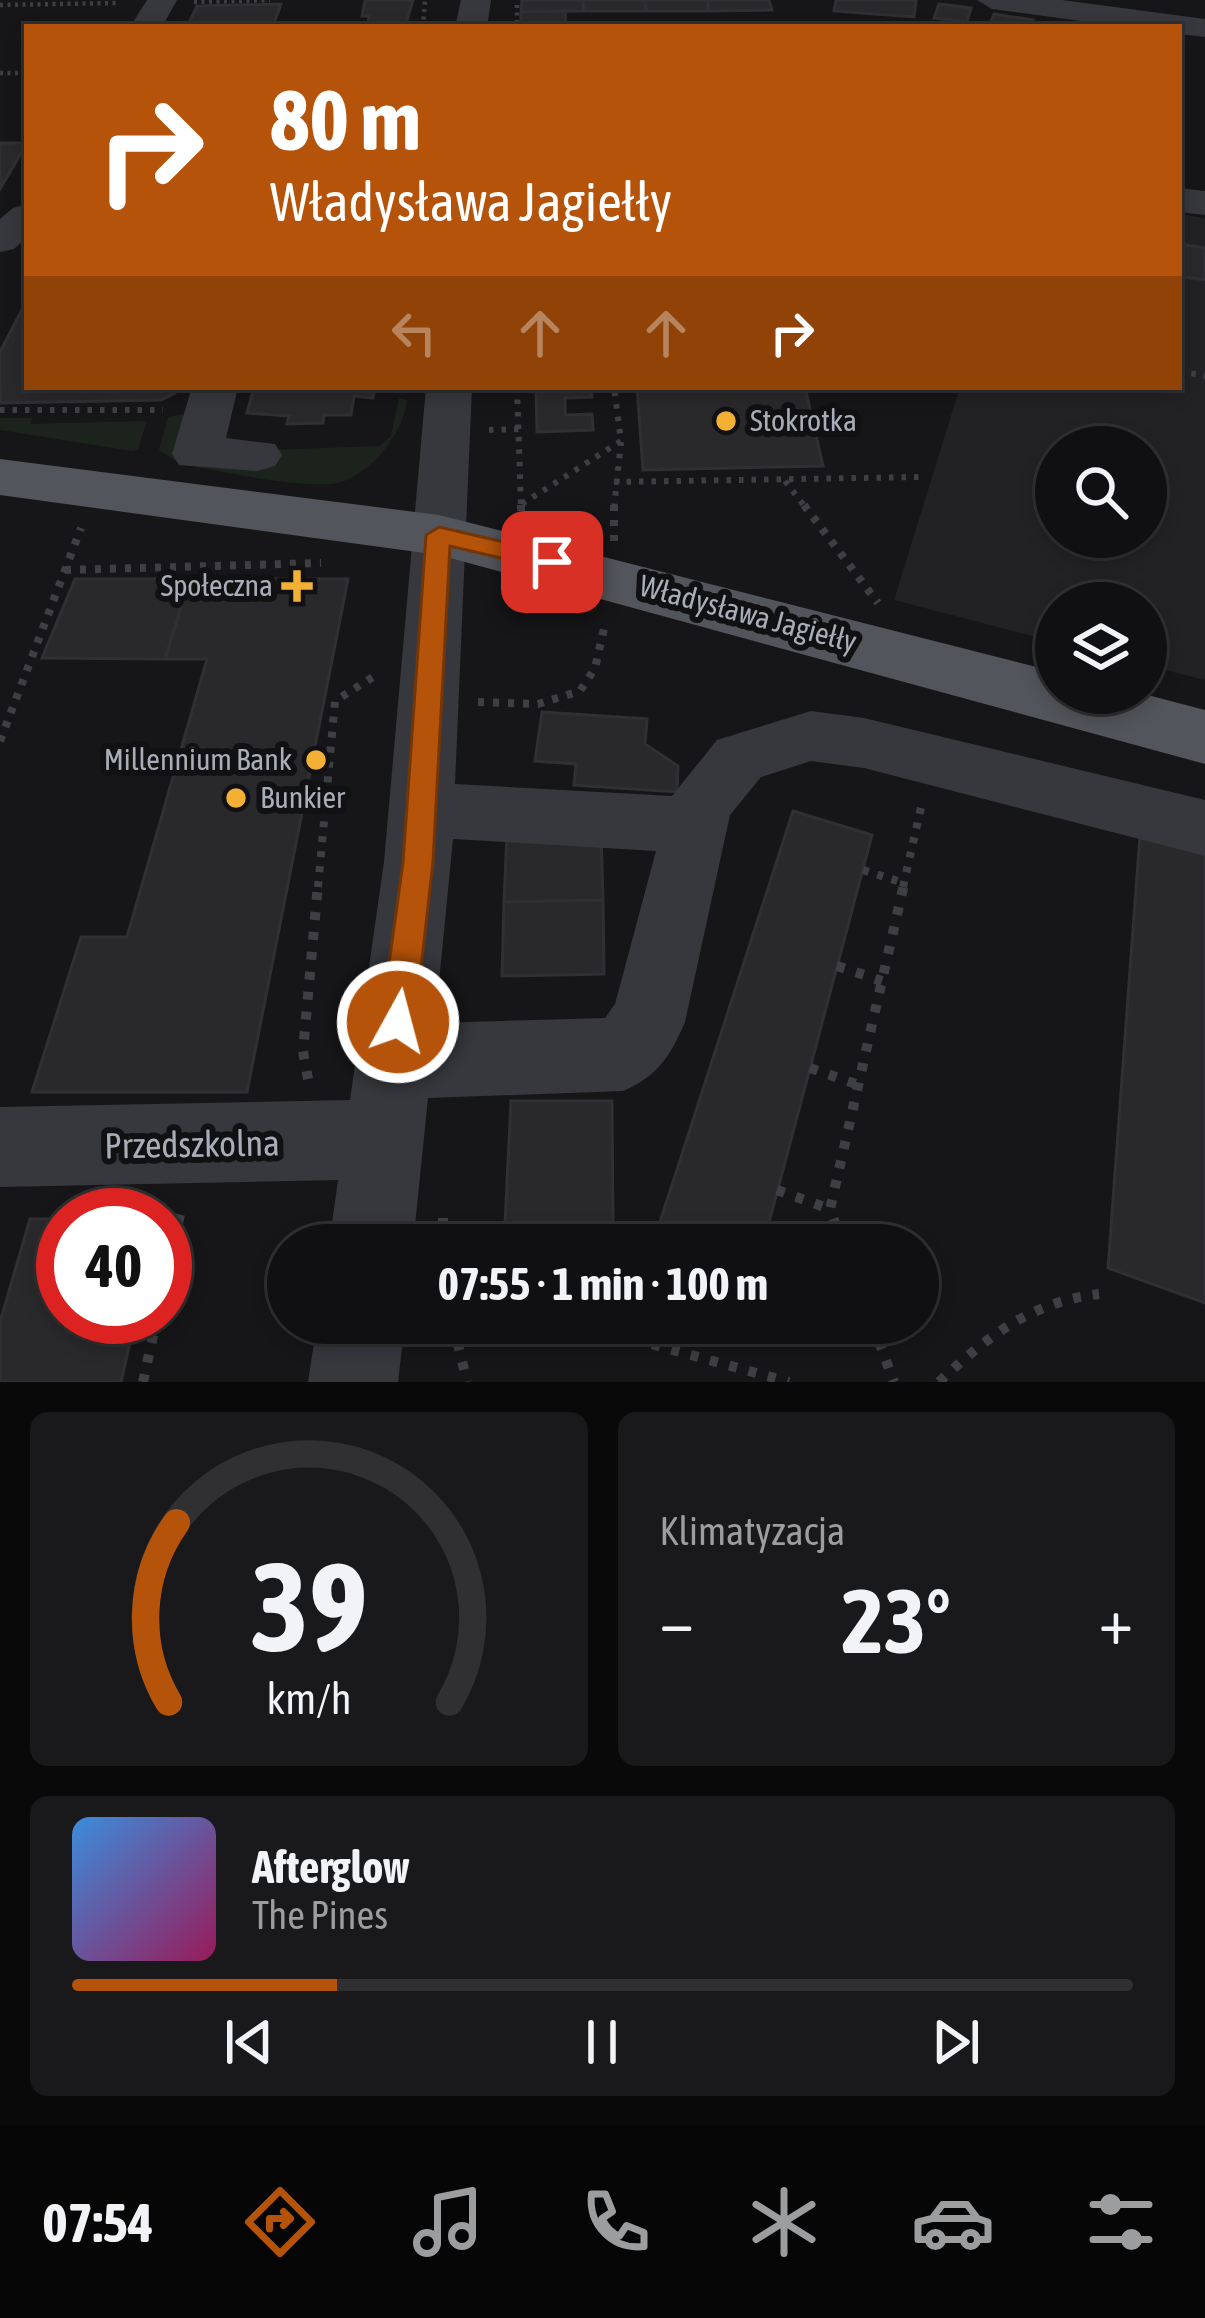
<!DOCTYPE html>
<html lang="pl">
<meta charset="utf-8">
<style>
:root{--surface:#101012;--page:#19191b;--text:#f1f3f6;--muted:#9c9d9f;--line:#303032;--accent:#b45309}
body{margin:0;font-family:"Asap Condensed",sans-serif;background:var(--page);color:var(--text);height:100vh;display:flex;flex-direction:column;font-size:45px;white-space:nowrap}
*{box-sizing:border-box;margin:0}
p{font-size:39px;color:var(--muted)}
.icon{flex:none;width:66px;height:66px;fill:none;stroke:currentColor;stroke-width:2;stroke-linecap:round;stroke-linejoin:round}
.map{position:relative;height:1382px;overflow:hidden}
.panel{display:flex;flex-direction:column;gap:30px;padding:30px;background:#09090a;flex:1}
.panel>*{flex:none}
.top-card{position:absolute;left:24px;top:24px;width:1158px;height:366px;border-radius:0px;box-shadow:0 6px 18px #0003,0 0 0 3px var(--line);background:#b45309;color:#fff;overflow:hidden}
.controls{position:absolute;left:1035px;top:426px;display:grid;gap:24px}
.controls a{display:grid;place-items:center;width:132px;height:132px;border-radius:50%;background:var(--surface);box-shadow:0 6px 18px #0003,0 0 0 3px var(--line);font-size:60px}
.speed{position:absolute;left:36px;top:1188px;display:flex;gap:24px;font-size:60px;font-weight:700;text-align:center}
.speed>*{display:grid;place-content:center;width:156px;height:156px;border-radius:50%;background:var(--surface);box-shadow:0 6px 18px #0003,0 0 0 3px var(--line);line-height:1}
.speed .limit{border:18px solid #d22;background:#fff;color:#111}
.pin{position:absolute;display:grid;place-items:center;width:102px;height:102px;color:#fff;margin:-51px;border-radius:24px;box-shadow:0 6px 18px #0006}
.me{position:absolute;width:132px;margin:-66px;rotate:7deg;stroke-linejoin:round;filter:drop-shadow(0 0 9px #0008)}
.turn{display:flex;align-items:center;gap:42px;height:252px;padding:0 48px;font-size:54px}
.turn .icon{width:156px;height:156px;stroke-width:2.5}
.turn b{display:block;font-size:84px;line-height:102px}
.lanes{display:flex;align-items:center;height:114px;padding:0 48px;background:#0003;justify-content:center;gap:60px;direction:ltr}
.lanes .off{opacity:.35}
.big{font-size:90px;font-weight:700;line-height:1.1}
.panel .tile{flex:1;display:flex;flex-direction:column;justify-content:center;gap:18px;min-width:0;padding:0 42px;border-radius:18px;background:var(--page)}
.panel .dial{align-items:center;gap:0}
.dial svg{height:312px;overflow:visible;fill:none;stroke:var(--line);stroke-width:7;stroke-linecap:round;text-anchor:middle}
.dial text{fill:var(--text);stroke:none}
.song{display:flex;align-items:center;gap:36px}
.cover{width:144px;height:144px;border-radius:18px;background:linear-gradient(135deg,hsl(210 70% 55%),hsl(330 70% 35%))}
.played{height:12px;border-radius:6px;background:linear-gradient(90deg,var(--accent) 25%,var(--line) 25%)}
.keys{display:flex;justify-content:space-around;direction:ltr}
.heat{display:flex;justify-content:space-between;align-items:center;font-size:66px;direction:ltr}
.panel .tiles{flex:1;display:grid;gap:30px;grid-template-columns:1fr 1fr}
.tile:last-child{grid-column:span 2}
.trip{position:absolute;left:267px;top:1224px;width:672px;height:120px;border-radius:60px;background:var(--surface);box-shadow:0 6px 18px #0003,0 0 0 3px var(--line);font-weight:700;line-height:120px;text-align:center}
.tab-bar{display:flex;height:192px;justify-content:space-around;align-items:center;background:#060607;color:var(--muted)}
.tab-bar .icon{width:84px;height:84px}
.tab-bar .current{color:var(--accent)}
.tab-bar b{font-size:54px;color:var(--text)}
.map>svg:first-child{display:block}
</style>
<div class="map">
<svg width="1205" height="1382" viewBox="0 0 1205 1382">
<rect width="100%" height="100%" fill="#161618"/>
<path fill="#222225" fill-rule="evenodd" d="M1179 214 1205 218V680L1146 665V603H1056V642L894 600 960 387H1179ZM1056 447H1146V537H1056Z"/>
<path fill="#1c231d" d="M399 398 407 400C404 433 367 482 330 484 286 486 225 472 181 464L159 450 168 417 194 412 180 453 379 446 391 436Z
M0 418H32L31 424 147 421 138 449 132 451 0 430Z"/>
<path fill="#29292c" stroke="#303034" stroke-width="3" d="M365 0H413L405 27H367L369 16H362Z
M522 0H583L584 11 521 12Z
M583 0H645L646 11H584Z
M645 0H707L709 11H646Z
M707 0H769L772 10 709 11Z
M836 0H916L914 17 834 11Z
M281 4 274 23 187 27 197 6Z
M939 4 971 8 967 22 934 18Z
M565 11 566 27H521V12Z
M994 14 1033 20 1031 27H989Z
M0 143H27L0 189Z
M1179 244 1205 248V280L1179 276Z
M27 300V387H175V393L161 400 0 403V352Z
M254 387H375L373 398 354 396 351 415H324L323 423 287 424 289 416 247 413Z
M536 387H591L592 397 565 398V415L592 414 593 430 537 432Z
M637 387H805L823 466 643 470Z
M75 579H190L165 659 42 658Z
M190 579H348L247 1092H32L81 937H127L207 659H165Z
M542 712 647 719 645 744 678 766 677 792 574 785 576 764 535 761Z
M793 811 872 835 763 1245H718L660 1222Z
M601 833 603 900 504 902 507 834Z
M1140 835 1205 853V1303L1108 1268Z
M603 900 604 974 502 976 504 902Z
M511 1101H612L613 1223 505 1224Z
M30 1219H63V1317H136L121 1382H0V1322Z"/>
<g fill="none" stroke-linecap="round" stroke-linejoin="round">
<path stroke="#3d3f44" stroke-width="4.5" stroke-dasharray="3 4.5" stroke-linecap="butt" d="M194 2 270 0
M0 5 120 3
M517 5V27
M423 27 425 0
M0 73H27"/>
<path stroke="#3d3f44" stroke-width="6" stroke-dasharray="4.5 8" stroke-linecap="butt" d="M1179 371 1205 376
M517 387 521 508
M0 410H163
M489 430 519 429
M785 481 806 508
M614 482 920 477
M522 504 621 441 614 387
M614 508 621 442"/>
<path stroke="#3d3f44" stroke-width="8" stroke-dasharray="6 9" stroke-linecap="butt" d="M521 505V514
M614 505V541
M804 505 878 603
M65 570 321 563
M478 702 538 704 580 691 595 668 605 624
M0 741 81 528
M863 870 904 883
M318 887 335 701 376 675
M903 887 922 803"/>
<path stroke="#3d3f44" stroke-width="10" stroke-dasharray="8 12" stroke-linecap="butt" d="M837 966 882 981
M810 1068 859 1085
M308 1079 303 1051 318 884
M777 1190 830 1209
M443 1218V1245
M843 1245 830 1209 904 884
M165 1281 182 1206
M453 1323 467 1382
M575 1323 789 1382
M872 1323 894 1382
M134 1326 155 1327
M143 1382 157 1317
M939 1382C988 1336 1031 1302 1099 1294"/>
<path fill="#37383d" fill-rule="evenodd" d="M147 0H177L162 27H130Z
M461 0H491L487 27H455Z
M977 0H1062L1205 19V37L1179 34V27H1127L992 9Z
M1179 188 1205 191V215L1179 212Z
M27 204V237L14 249 0 252V219L13 208Z
M192 387H238L226 438 275 444 282 455 275 466 257 471 179 465 172 454Z
M426 387H472L455 784 672 796 717 740 811 711 864 718 1205 800V856L864 768 811 761 761 777 730 815 685 1022C671 1055 657 1077 623 1091L428 1098 413 1245H329L338 1180 0 1187V1107L350 1100 384 862ZM453 839 656 851 615 1004 605 1018 435 1023Z
M317 1323H405L398 1382H308Z"/>
<path fill="#53555c" fill-rule="evenodd" d="M0 459 439 515 1056 672V693H1140L1205 710V764L439 555 0 495Z"/>
</g>
<path fill="#b45309" stroke="#753606" stroke-width="3" d="M439 527 552 553 565 562 552 570 450 546 433 862 415 1022 410 1034 398 1039 386 1034 381 1022 403 862 426 535Z"/>
<g fill="#f2b134" stroke="#111113" stroke-width="4.5">
<circle cx="726" cy="421" r="12"/>
<path d="M291 568h12v12h12v12h-12v12h-12v-12h-12v-12h12z"/>
<circle cx="316" cy="760" r="12"/>
<circle cx="236" cy="798" r="12"/>
</g>
<g text-anchor="middle" stroke-width="12" stroke-linejoin="round" paint-order="stroke">
<g font-size="30" fill="#a8adb8" stroke="#111113" text-anchor="start">
<text x="750" y="431">Stokrotka</text>
<text x="273" y="596" text-anchor="end">Społeczna</text>
<text x="292" y="770" text-anchor="end">Millennium Bank</text>
<text x="260" y="808">Bunkier</text>
</g>
<g font-size="30" fill="#a8adb8" stroke="#111113">
<text transform="translate(748 614) rotate(15)" y="10">Władysława Jagiełły</text>
</g>
<g font-size="36" fill="#a8adb8" stroke="#111113">
<text transform="translate(192 1144) rotate(-1)" y="13">Przedszkolna</text>
</g>
</g>
</svg>
<div class="controls">
<a><svg class="icon" aria-label="search" viewBox="0 0 24 24"><circle cx="10" cy="10" r="6"/><path d="M15 15l6 6"/></svg></a>
<a><svg class="icon" aria-label="layers" viewBox="0 0 24 24"><path d="M12 4l9 5-9 5-9-5zM3 14l9 5 9-5"/></svg></a>
</div>
<div class="speed"><div class="limit">40</div></div>
<div class="pin" style="left:552px;top:562px;background:#d93025"><svg class="icon" aria-label="arrive" viewBox="0 0 24 24"><path d="M6 21V4h12l-3 4 3 4H6"/></svg></div>
<svg class="me" style="left:398px;top:1022px" viewBox="-20 -20 40 40"><circle r="17" fill="#b45309" stroke="#fff" stroke-width="3"/><path d="M0-11L8 9 0 5-8 9z" fill="#fff"/></svg>
<div class="trip">07:55 · 1 min · 100 m</div>
<div class="top-card">
<div class="turn"><svg class="icon" aria-label="right" viewBox="0 0 24 24"><path d="M7 20v-9h11M14 6l5 5-5 5"/></svg><div><b>80 m</b>Władysława Jagiełły</div></div>
<div class="lanes"><svg class="icon off" aria-label="left" viewBox="0 0 24 24"><path d="M17 20v-9H6M10 6l-5 5 5 5"/></svg><svg class="icon off" aria-label="ahead" viewBox="0 0 24 24"><path d="M12 20V5M6 11l6-6 6 6"/></svg><svg class="icon off" aria-label="ahead" viewBox="0 0 24 24"><path d="M12 20V5M6 11l6-6 6 6"/></svg><svg class="icon" aria-label="right" viewBox="0 0 24 24"><path d="M7 20v-9h11M14 6l5 5-5 5"/></svg></div>
</div>
</div>
<section class="panel">
<div class="tiles">
<div class="tile dial"><svg viewBox="0 0 100 80">
<path d="M14 69A42 42 0 1 1 86 69"/>
<path d="M14 69A42 42 0 0 1 16 23" stroke="#b45309"/>
<text x="50" y="56" font-size="32" font-weight="700">39</text>
<text x="50" y="72" font-size="11">km/h</text>
</svg></div>
<div class="tile"><p>Klimatyzacja</p>
<div class="heat"><a>−</a><b class="big">23°</b><a>+</a></div>
</div>
<div class="tile">
<div class="song"><i class="cover"></i><div><b>Afterglow</b><p>The Pines</p></div></div>
<div class="played"></div>
<div class="keys"><svg class="icon" aria-label="previous" viewBox="0 0 24 24"><path d="M18 5L8 12l10 7zM5 5v14"/></svg><svg class="icon" aria-label="pause" viewBox="0 0 24 24"><path d="M8 5v14M16 5v14"/></svg><svg class="icon" aria-label="next" viewBox="0 0 24 24"><path d="M6 5l10 7-10 7zM19 5v14"/></svg></div>
</div>
</div>
</section>
<nav class="tab-bar">
<b>07:54</b>
<svg class="icon current" aria-label="directions" viewBox="0 0 24 24"><path d="M12 3l9 9-9 9-9-9zM9 14v-3h6M13 9l2 2-2 2"/></svg>
<svg class="icon" aria-label="music" viewBox="0 0 24 24"><path d="M9 18V5l10-2v13"/><circle cx="6" cy="18" r="3"/><circle cx="16" cy="16" r="3"/></svg>
<svg class="icon" aria-label="phone" viewBox="0 0 24 24"><path d="M5 4h4l2 5-3 2q2 4 5 5l2-3 5 2v4C11 20 4 13 5 4z"/></svg>
<svg class="icon" aria-label="climate" viewBox="0 0 24 24"><path d="M12 3v18M4 7l16 10M4 17L20 7"/></svg>
<svg class="icon" aria-label="car" viewBox="0 0 24 24"><path d="M5 17H2v-5l4-1 3-4h7l3 4 3 1v5h-3M9 17h6M6 11h13"/><circle cx="7" cy="17" r="2"/><circle cx="17" cy="17" r="2"/></svg>
<svg class="icon" aria-label="filters" viewBox="0 0 24 24"><path d="M4 7h16M4 17h16"/><circle cx="9" cy="7" r="2"/><circle cx="15" cy="17" r="2"/></svg>
</nav>
